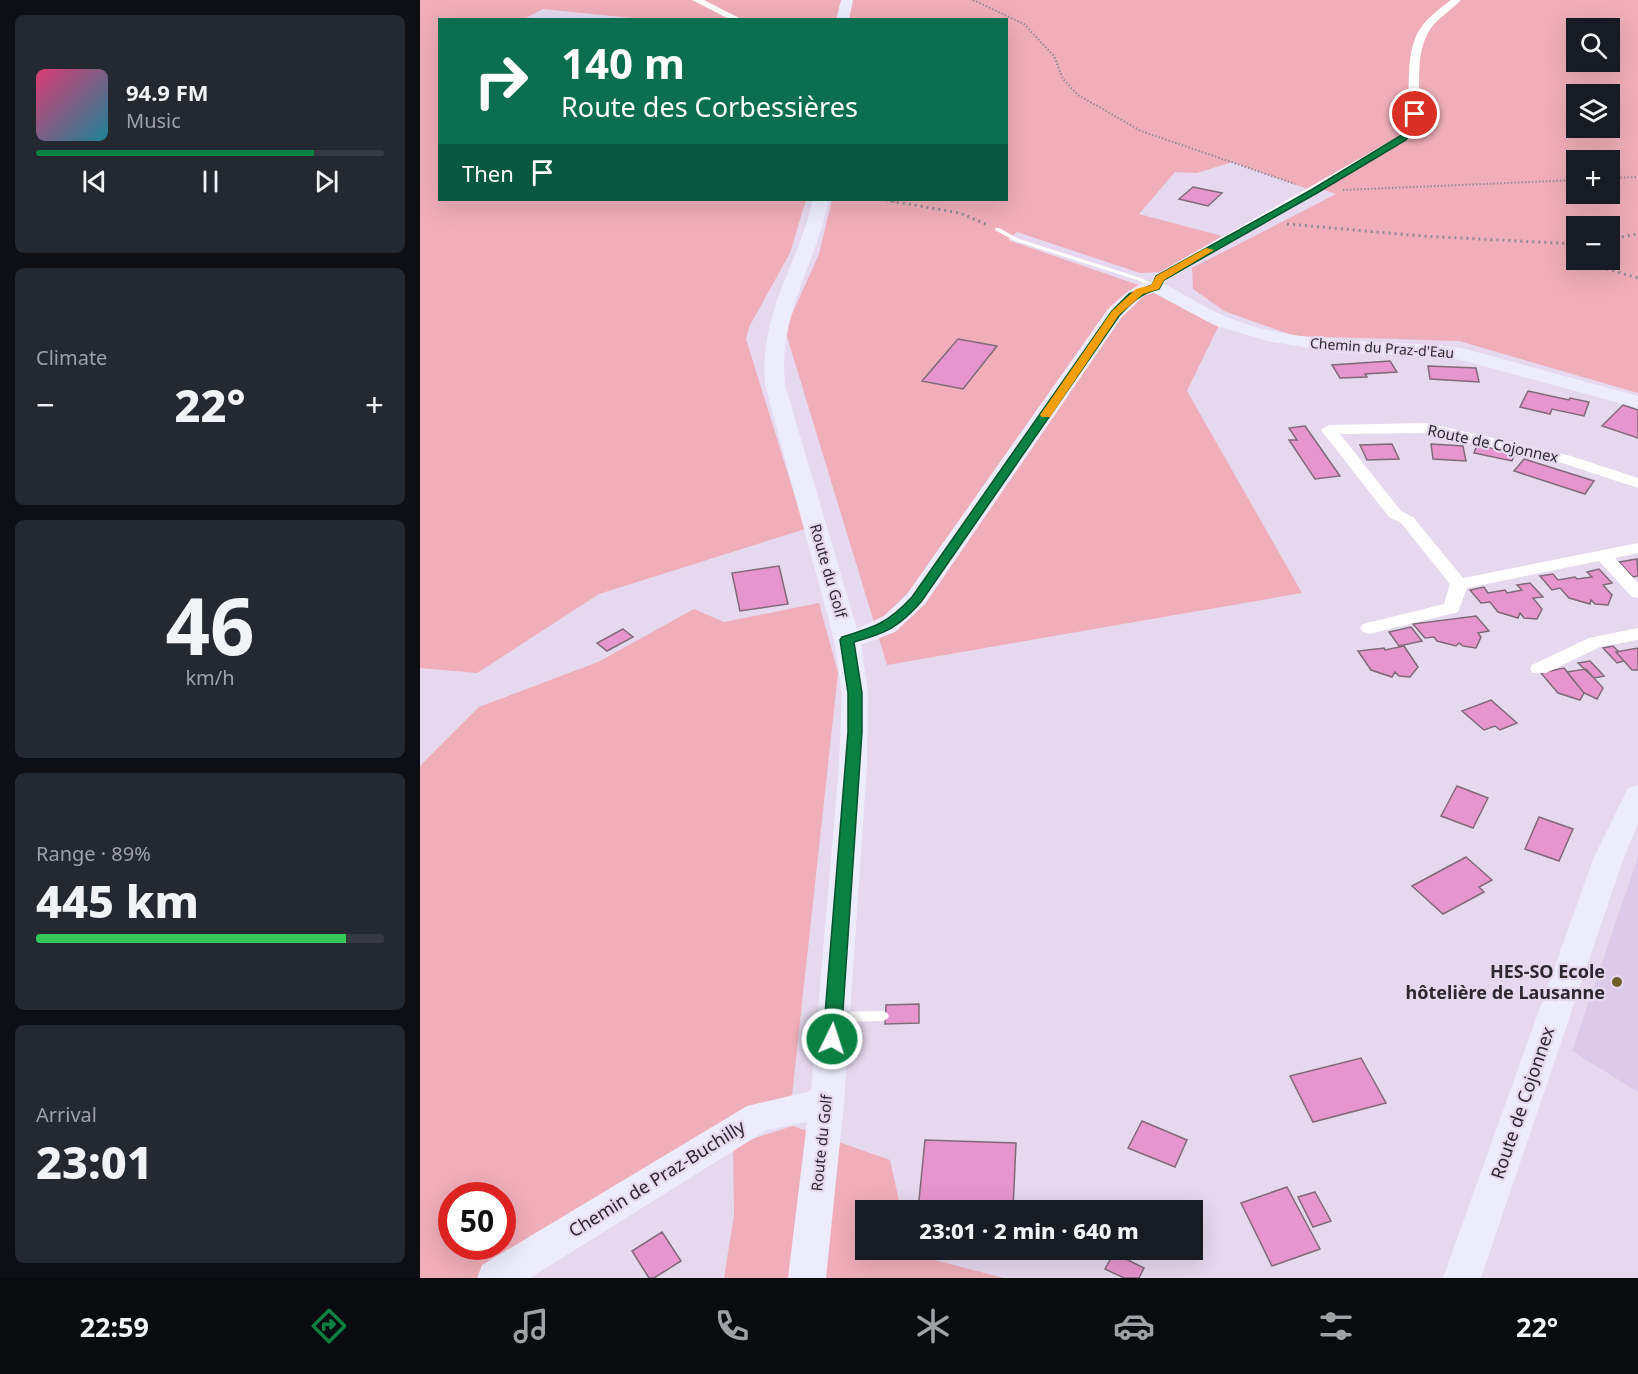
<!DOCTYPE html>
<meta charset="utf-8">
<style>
:root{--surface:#171b24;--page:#242831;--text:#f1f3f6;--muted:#9ea1a6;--line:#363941;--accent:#0b8043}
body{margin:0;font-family:"Noto Sans",sans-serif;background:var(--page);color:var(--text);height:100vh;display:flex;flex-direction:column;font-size:22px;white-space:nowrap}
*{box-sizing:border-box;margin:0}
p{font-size:20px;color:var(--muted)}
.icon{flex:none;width:33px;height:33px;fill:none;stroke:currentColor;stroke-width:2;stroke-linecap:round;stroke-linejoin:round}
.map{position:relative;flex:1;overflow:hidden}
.panel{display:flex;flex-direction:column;gap:15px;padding:15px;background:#0d0f14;width:420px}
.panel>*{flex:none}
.hud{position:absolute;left:18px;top:18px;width:570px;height:183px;border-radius:0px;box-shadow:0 6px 24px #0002;background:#0b6e4f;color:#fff;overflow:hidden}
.buttons{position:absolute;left:1146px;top:18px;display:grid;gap:12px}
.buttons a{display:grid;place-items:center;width:54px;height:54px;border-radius:0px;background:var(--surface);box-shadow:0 6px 24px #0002;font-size:30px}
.speed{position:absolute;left:18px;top:1182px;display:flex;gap:12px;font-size:30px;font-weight:700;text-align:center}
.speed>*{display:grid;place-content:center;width:78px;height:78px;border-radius:50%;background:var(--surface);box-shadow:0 6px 24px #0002;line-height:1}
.speed .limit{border:9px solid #d22;background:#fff;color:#111}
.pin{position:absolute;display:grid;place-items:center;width:51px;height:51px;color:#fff;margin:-26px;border:3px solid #fff;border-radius:50%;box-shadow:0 2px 6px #0007}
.me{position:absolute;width:66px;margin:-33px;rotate:4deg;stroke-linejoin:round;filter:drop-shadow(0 0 4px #0008)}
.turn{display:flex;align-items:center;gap:21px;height:126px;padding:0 24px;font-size:27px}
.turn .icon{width:78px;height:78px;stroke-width:2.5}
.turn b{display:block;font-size:42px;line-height:51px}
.then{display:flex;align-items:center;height:57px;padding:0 24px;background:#0003;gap:12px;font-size:22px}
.big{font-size:45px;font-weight:800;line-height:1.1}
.panel .card{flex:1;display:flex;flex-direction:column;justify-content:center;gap:9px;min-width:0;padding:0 21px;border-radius:9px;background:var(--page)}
.panel .dial{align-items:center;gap:0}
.dial b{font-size:78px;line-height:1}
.song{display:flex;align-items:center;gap:18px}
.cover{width:72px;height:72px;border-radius:9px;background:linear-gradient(135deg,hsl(340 70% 55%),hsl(190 70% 35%))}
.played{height:6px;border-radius:3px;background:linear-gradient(90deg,var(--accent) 80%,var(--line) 80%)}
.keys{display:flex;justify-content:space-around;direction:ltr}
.heat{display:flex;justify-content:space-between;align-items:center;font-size:33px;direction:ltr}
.charge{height:9px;border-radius:4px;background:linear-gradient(90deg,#34c759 89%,var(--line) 0)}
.trip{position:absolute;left:435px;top:1200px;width:348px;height:60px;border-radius:0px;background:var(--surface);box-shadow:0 6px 24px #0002;font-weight:800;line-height:60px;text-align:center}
.tab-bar{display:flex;height:96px;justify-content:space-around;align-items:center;background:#090b0e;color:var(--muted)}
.tab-bar .icon{width:42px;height:42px}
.tab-bar .active{color:var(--accent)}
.tab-bar b{font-size:27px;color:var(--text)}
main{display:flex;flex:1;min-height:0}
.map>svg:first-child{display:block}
</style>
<main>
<section class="panel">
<div class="card">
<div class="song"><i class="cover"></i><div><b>94.9 FM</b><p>Music</p></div></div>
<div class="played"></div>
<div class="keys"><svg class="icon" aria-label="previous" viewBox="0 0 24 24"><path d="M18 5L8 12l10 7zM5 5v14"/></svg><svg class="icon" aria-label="pause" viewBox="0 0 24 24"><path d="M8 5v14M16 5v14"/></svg><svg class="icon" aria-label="next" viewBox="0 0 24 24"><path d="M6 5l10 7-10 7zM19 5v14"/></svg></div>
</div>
<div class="card"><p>Climate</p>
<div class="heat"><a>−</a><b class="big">22°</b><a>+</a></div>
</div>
<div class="card dial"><b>46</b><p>km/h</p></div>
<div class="card"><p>Range · 89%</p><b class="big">445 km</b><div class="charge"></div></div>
<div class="card"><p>Arrival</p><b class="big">23:01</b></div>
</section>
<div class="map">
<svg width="1218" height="1278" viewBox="0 0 1218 1278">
<rect width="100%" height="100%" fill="#e6d8ef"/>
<path fill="#dccbe8" d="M1218 857V1092L1152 1051Z"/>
<path fill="#efaeb9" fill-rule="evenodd" d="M0 0H1218V393L1039 341 875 336 804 311 773 289 772 268 916 194 893 186 888 189 812 162 777 173 755 172 719 214 802 236 740 272 720 273 597 232 588 240 730 289 799 325 767 391 882 593 467 665 365 330 399 254 412 200H586V20H231L123 9 104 19 20 20V200H386L370 253 329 327 326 339 385 529 179 594 57 673 0 668ZM1156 28H1190V62H1156ZM1156 94H1190V128H1156ZM1156 160H1190V194H1156ZM1156 226H1190V260H1156Z
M399 603 418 673 372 1095 89 1278H0V766L59 707 178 662 274 609 304 622ZM32 1196H82V1246H32Z
M373 1126 470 1160 481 1210H446V1250H490L491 1254 584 1278H304L314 1215 313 1145Z"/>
<path fill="#e795cd" stroke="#806a78" stroke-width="1.5" d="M773 187 802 193 788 206 759 199Z
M538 339 577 346 543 389 502 381Z
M970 361 977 372 945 374 947 377 920 378 912 365Z
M1008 366 1056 368 1059 382 1010 379Z
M1108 391 1149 400 1150 398 1169 402 1164 416 1132 409 1130 414 1100 407Z
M1203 405 1218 410V438L1182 426Z
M885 426 920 476 895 479 869 440H877L869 428Z
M972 444 979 459 947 460 940 445Z
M1011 444 1043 446 1046 461 1013 459Z
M1057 445 1095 453 1092 461 1054 453Z
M1104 459 1174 481 1165 494 1094 471Z
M1217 559 1218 576 1213 577 1199 562Z
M359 566 368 604 320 611 312 573Z
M1179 569 1192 583 1183 585 1192 595 1188 605 1175 604 1171 600 1170 604 1149 598 1140 588 1132 590 1120 576 1133 574 1138 580 1155 577 1157 579 1172 577 1167 572Z
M1110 583 1123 597 1113 598 1122 609 1117 619 1104 618 1100 613 1098 618 1078 612 1070 602 1061 603 1050 590 1064 587 1068 593 1085 590 1087 593 1102 590 1097 585Z
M1056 616 1069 631 1058 633 1061 637 1056 648 1043 646 1039 643 1036 646 1017 641 1014 637 1005 638 993 624Z
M991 627 1002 641 979 646 969 632Z
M203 629 213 637 187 651 177 643Z
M984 646 998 667 990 677 979 676 975 672 972 677 951 670 938 651 964 648 965 650Z
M1193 646 1198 651 1196 652 1204 661 1197 663 1183 648Z
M1218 648V670H1212L1196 652Z
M1170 661 1184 676 1174 678 1158 663Z
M1144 668 1164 693 1160 700 1138 693 1121 673Z
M1166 669 1183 688 1177 699 1164 693 1147 672Z
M1071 700 1097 723 1080 730 1075 726 1064 730 1042 711Z
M1037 786 1068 798 1053 828 1021 816Z
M1119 817 1153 829 1139 861 1105 849Z
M1046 857 1072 880 1059 887 1064 892 1023 914 992 886Z
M499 1004V1023L465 1024 466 1005Z
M941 1058 966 1103 893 1122 870 1076Z
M722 1121 767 1140 755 1167 708 1148Z
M505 1140 596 1143 593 1210H498Z
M867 1187 900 1249 852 1266 821 1203Z
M895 1192 911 1221 893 1227 878 1197Z
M242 1232 261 1261 234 1278H229L212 1251Z
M645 1250H667L668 1253 646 1255Z
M694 1253 724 1268 719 1278H704L685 1269Z"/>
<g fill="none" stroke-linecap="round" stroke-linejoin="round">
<path stroke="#948a9a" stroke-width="2" stroke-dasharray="1.5 2" stroke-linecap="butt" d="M553 0 604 24 634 56 643 79 658 95 721 131 875 184
M1190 178 1218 177
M923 190 1156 180
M463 200 480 203"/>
<path stroke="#948a9a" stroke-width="3" stroke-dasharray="2 4" stroke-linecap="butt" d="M471 201 540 213 568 225
M867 224 1002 236 1156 244
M1190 239 1218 234
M1171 260 1187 269 1218 278"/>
<path fill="#fff" fill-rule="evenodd" d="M575 228H579L599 239 721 278 739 287 734 288 717 280 595 241 575 230Z
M463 1011 467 1013 469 1016 467 1019 463 1021 419 1022 415 1020 413 1017 415 1014 419 1012Z"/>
<path fill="#fff" fill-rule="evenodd" d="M272 0H284L323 20H311Z
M1031 0H1041C1030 12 1016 18 1008 33 990 65 1009 105 987 140L745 281 741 290H731L729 287 734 276 979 136C996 103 982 65 997 34 1005 19 1018 10 1031 0Z
M1007 423 1151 456 1218 478V488L1142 463 1007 433 920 434 981 511 993 517 1043 578 1218 543V553L1195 558 1218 583V598L1212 597 1179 561 1047 588 1038 612 949 634 943 632 940 628 943 624 1024 604 1030 584 981 523 969 517 901 430 909 425Z
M1218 628V640L1180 647 1126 673H1112L1110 669 1112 665 1169 638Z"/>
<path fill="#ececfd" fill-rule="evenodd" d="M421 0H433L429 20H416Z
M393 200H409C395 267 358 313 365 385L437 629 464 616 487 594 688 309C704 295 720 277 743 283 764 294 785 308 807 317 882 348 964 338 1042 348L1218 396V408L1041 360 1012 356 920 353 847 341 794 325 734 293 725 295 702 317 505 604 475 632 441 645 448 693 447 765 424 1103 406 1278H368L387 1122 347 1130 110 1278H57L62 1265 327 1106 391 1091 419 765 422 693 414 640 345 385C339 313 377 267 393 200Z
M1218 785V824L1204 857 1061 1278H1023L1174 857 1208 788Z"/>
</g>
<path fill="#0b8043" stroke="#07532c" stroke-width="1.5" d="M992 112 999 114 995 128 986 140 897 193 744 280 739 289C721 293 711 303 699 316L501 602C478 628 466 633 434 642L442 693V732L421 1039 418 1044 412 1046 405 1044 403 1039 428 732V693L420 640 422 637C455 627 468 623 492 597L692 311 709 294 732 285 736 276 891 190 980 136Z"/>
<path fill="#f59e0b" d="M786 248 794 250 744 280 739 289 723 294 699 315 630 417H622L620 415 692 311 716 289 731 285 736 276Z"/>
<circle fill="#6d5e2b" stroke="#e6d8ef" stroke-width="2" cx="1197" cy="982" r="6"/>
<g text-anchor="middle" stroke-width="4.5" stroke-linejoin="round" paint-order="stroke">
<g font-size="14" fill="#2d2830" stroke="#e6d8ef">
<text transform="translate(962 348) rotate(4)" y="5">Chemin du Praz-d'Eau</text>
</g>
<g font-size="15" fill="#2d2830" stroke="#e6d8ef">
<text transform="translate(1073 444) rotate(12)" y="5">Route de Cojonnex</text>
<text transform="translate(408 571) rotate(74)" y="5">Route du Golf</text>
<text transform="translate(402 1143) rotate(-84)" y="5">Route du Golf</text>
</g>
<g font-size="18" font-weight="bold" fill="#2d2830" stroke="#e6d8ef" text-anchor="end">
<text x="1185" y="978">HES-SO Ecole<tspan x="1185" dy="21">hôtelière de Lausanne</tspan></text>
</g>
<g font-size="18" fill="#2d2830" stroke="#e6d8ef">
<text transform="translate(1103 1103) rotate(-71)" y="6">Route de Cojonnex</text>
<text transform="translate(237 1179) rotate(-32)" y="6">Chemin de Praz-Buchilly</text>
</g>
</g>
</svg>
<div class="buttons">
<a><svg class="icon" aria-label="search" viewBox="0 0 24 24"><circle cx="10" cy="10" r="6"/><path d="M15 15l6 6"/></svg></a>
<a><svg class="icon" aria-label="layers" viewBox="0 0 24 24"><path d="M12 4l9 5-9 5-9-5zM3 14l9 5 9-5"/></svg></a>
<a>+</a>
<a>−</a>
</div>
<div class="speed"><div class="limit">50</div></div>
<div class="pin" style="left:995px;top:114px;background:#d93025"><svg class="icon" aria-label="arrive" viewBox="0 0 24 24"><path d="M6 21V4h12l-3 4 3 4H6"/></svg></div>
<svg class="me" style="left:412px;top:1039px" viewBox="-20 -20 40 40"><circle r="17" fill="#0b8043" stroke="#fff" stroke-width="3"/><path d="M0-11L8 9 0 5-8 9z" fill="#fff"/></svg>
<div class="trip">23:01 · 2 min · 640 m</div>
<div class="hud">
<div class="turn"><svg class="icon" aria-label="right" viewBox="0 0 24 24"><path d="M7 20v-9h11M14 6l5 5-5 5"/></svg><div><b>140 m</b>Route des Corbessières</div></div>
<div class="then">Then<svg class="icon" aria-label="arrive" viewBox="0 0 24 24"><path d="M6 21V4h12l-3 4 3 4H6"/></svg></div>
</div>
</div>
</main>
<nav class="tab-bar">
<b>22:59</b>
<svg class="icon active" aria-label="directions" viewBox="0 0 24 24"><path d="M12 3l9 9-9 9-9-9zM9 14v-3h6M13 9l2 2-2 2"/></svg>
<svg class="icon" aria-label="music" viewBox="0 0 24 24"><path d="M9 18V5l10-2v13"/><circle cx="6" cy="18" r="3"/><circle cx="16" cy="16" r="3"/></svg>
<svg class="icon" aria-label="phone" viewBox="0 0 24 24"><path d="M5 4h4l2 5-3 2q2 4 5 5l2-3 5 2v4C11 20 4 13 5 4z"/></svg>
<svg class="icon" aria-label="climate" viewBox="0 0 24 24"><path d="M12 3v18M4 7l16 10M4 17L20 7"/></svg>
<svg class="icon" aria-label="car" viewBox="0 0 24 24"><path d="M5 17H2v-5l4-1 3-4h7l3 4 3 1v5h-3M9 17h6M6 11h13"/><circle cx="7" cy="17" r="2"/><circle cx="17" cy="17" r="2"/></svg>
<svg class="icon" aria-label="filters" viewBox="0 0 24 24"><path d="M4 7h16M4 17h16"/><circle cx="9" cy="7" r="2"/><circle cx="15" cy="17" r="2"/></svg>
<b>22°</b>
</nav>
